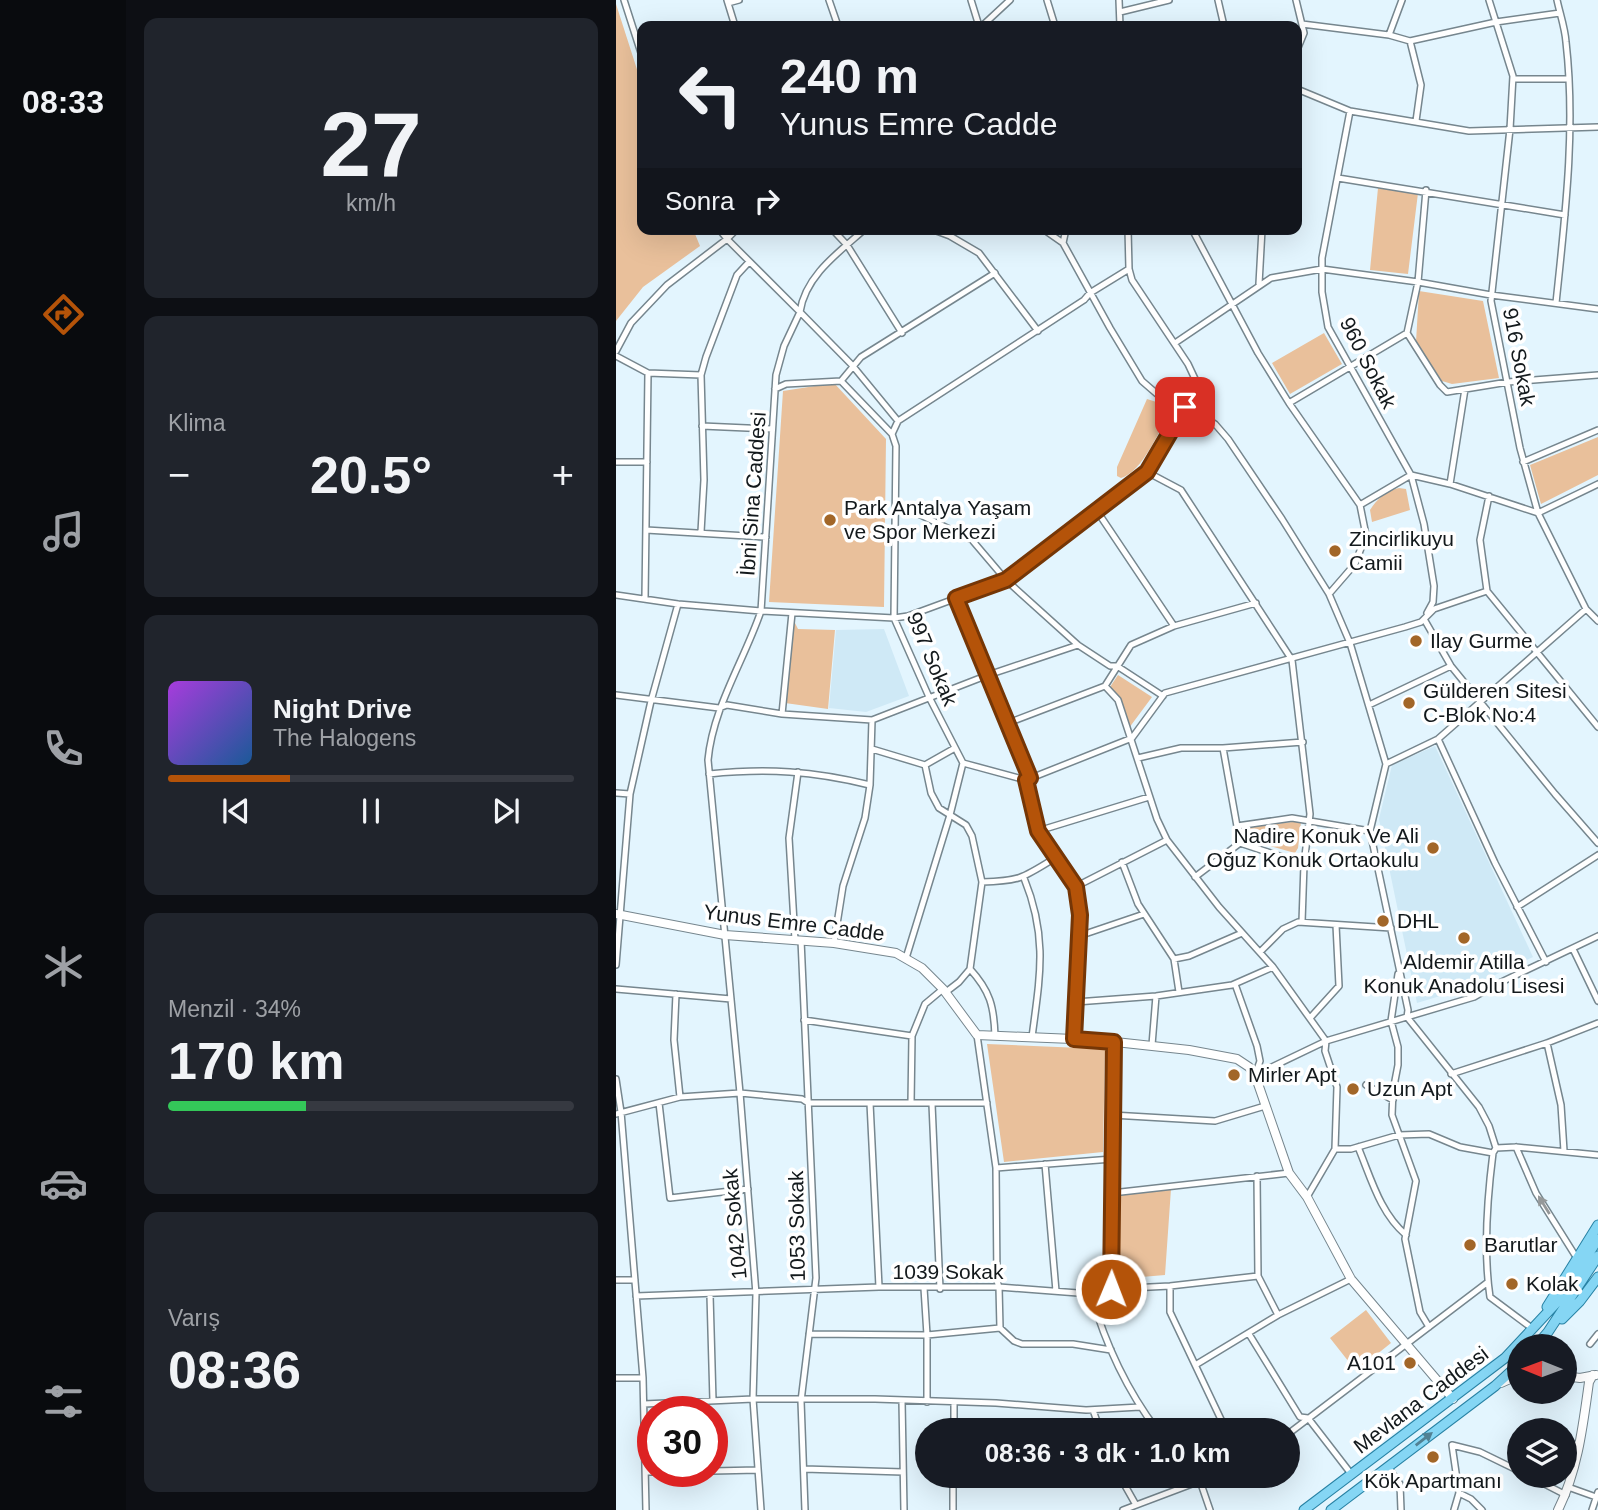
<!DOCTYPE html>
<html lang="tr">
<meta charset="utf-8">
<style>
:root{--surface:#171b24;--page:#20242c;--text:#f1f3f6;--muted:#9ea1a6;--line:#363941;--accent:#b45309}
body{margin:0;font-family:Helvetica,sans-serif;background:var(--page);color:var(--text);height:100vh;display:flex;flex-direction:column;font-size:26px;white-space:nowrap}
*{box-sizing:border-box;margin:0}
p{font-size:23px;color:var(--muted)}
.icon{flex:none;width:38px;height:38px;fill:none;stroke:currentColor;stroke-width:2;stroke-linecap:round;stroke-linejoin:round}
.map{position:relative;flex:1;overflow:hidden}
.panel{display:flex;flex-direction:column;gap:18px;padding:18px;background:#0d0f14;width:490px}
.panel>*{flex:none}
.top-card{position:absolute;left:21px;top:21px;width:665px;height:214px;border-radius:14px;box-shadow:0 7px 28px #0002;background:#171b24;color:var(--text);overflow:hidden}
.needle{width:46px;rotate:271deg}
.fabs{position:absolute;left:891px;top:1334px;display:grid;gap:14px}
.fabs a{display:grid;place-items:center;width:70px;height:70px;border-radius:50%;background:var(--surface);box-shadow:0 7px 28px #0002;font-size:35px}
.speed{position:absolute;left:21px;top:1396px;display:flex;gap:14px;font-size:35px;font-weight:700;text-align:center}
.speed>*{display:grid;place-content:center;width:91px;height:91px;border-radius:50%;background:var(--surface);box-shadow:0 7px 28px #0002;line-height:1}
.speed .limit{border:10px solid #d22;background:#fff;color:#111}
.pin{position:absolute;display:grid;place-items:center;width:60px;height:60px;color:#fff;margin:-30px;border-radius:14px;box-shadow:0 4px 10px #0006}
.me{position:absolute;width:77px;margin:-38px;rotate:1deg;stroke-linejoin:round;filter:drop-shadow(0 0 5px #0008)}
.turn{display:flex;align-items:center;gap:24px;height:147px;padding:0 28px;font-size:32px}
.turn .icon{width:91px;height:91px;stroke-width:2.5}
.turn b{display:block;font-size:49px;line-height:60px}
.then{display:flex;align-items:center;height:66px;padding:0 28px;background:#0003;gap:14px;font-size:26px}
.big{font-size:52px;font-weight:800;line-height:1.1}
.panel .widget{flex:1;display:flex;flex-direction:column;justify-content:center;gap:10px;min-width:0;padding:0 24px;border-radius:14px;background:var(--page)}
.panel .dial{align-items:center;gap:0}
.dial b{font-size:91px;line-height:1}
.song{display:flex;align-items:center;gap:21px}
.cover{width:84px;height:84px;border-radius:10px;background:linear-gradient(135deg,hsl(280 70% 55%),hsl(210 70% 35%))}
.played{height:7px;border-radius:4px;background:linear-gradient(90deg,var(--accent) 30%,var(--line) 30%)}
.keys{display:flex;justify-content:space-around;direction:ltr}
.heat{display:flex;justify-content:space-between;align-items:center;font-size:38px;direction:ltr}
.charge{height:10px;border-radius:5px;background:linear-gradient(90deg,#34c759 34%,var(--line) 0)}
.trip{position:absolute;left:299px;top:1418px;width:385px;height:70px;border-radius:35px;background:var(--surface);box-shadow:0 7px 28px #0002;font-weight:800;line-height:70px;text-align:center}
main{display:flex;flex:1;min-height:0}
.tabs{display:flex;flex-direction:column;width:126px;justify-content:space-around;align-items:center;background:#090b0e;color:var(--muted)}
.tabs .icon{width:49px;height:49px}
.tabs .active{color:var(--accent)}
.tabs b{font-size:32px;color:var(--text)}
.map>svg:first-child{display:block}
</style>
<main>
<nav class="tabs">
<b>08:33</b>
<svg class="icon active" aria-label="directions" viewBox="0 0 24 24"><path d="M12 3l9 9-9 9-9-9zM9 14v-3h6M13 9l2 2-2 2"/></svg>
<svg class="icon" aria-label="music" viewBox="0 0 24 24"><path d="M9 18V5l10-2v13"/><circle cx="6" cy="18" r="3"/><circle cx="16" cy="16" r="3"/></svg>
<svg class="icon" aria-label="phone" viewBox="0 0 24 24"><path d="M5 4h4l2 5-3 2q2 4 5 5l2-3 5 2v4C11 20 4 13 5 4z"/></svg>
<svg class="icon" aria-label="climate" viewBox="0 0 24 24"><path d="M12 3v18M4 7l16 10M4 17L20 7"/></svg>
<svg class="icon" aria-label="car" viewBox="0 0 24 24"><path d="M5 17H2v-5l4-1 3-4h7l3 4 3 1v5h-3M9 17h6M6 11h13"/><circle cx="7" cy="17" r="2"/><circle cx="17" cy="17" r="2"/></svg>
<svg class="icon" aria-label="filters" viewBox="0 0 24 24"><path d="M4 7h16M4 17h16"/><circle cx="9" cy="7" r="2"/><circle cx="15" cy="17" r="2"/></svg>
</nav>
<section class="panel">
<div class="widget dial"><b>27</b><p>km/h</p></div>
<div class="widget"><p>Klima</p>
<div class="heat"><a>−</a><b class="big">20.5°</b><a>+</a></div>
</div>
<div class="widget">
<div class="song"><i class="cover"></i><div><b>Night Drive</b><p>The Halogens</p></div></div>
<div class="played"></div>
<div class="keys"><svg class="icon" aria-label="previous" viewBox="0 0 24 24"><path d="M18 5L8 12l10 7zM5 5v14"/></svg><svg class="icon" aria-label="pause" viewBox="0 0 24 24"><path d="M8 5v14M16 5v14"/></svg><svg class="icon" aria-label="next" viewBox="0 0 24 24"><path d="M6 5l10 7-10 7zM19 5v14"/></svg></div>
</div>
<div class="widget"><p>Menzil · 34%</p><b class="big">170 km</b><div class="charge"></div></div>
<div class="widget"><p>Varış</p><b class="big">08:36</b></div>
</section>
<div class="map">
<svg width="982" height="1510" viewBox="0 0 982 1510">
<rect width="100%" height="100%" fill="#e3f5fe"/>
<path fill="#cfe9f6" d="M268 629 293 696 250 712 213 708 220 630Z
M819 746 917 957 854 987 801 1003 763 819 776 765Z"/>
<path fill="#e9c09b" d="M0 4 26 85V229H77L84 246 27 287 0 321Z
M762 188 802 193 792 274 754 270Z
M803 291 867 301 883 378 836 384 826 381 800 342Z
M708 333 726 364 674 394 656 363Z
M218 383 270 439 268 607 153 602 167 391Z
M531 399 556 407C545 427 527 472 505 478L501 476V467Z
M982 437V475L925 504 914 465Z
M783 488 790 489 794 510 756 522 754 510C761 499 770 491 783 488Z
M178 621 182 629 219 630 212 709 169 703Z
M502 675 536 697 513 728 504 699 494 687Z
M676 822H685L682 848 679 853 636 841 633 836 634 827Z
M371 1044 489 1049 487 1152 388 1162Z
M555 1189 549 1275 502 1279 503 1194Z
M750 1310 775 1343 740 1371 714 1338Z"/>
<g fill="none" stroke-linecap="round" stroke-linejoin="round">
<g stroke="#76868e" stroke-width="8">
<path id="street" d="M8 0 26 56
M111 0 119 26
M213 0 222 26
M355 0 363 26
M431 0 439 26
M503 0 504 26
M602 0 608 26
M680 0 688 33 681 50
M873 0 897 76 894 129 875 301 904 448 922 513 970 609 982 621
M112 3 123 0
M504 12 553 0
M686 24 773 35 794 41 880 22 944 13
M366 26 394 0
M773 35 786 0
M794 41 805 85 800 121
M897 79H952
M681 89 734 111 853 131 982 127
M734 111 706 258V292L712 327 795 475 808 524 818 586 817 602 811 613
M722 178 949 215
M810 190 802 282 791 333 824 385 831 392 892 382 982 375
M103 229 111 239 121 229
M216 229 231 245 286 333
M249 229C223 252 189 276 184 312L236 365 282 421
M315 229 334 236 363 253 422 331
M427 229 447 243
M450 229 447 243 494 328 526 381 541 394 581 412 599 424 612 439 666 519 713 594 734 643 770 764 754 831 792 1010 791 1017 863 1107 873 1126 880 1148
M512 229 513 269 516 280 572 364 587 396 581 412
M576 229 642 353 673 403 744 505 750 535 739 564 713 594
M643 284 646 229
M940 303C949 217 960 129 950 42 949 28 944 14 941 0
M559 343 655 278 706 269 802 282 875 295 982 309
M0 351 15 323 51 285 111 239 184 312 168 346 160 375 145 611C128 661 97 707 92 760L124 1093 140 1294 137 1399 145 1510
M0 356 32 373 85 375
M225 381 276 434 280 446 278 618 313 697 347 763 334 815 290 958
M159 389 170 384 225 381 245 357 379 273
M673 403 791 333
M86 426 156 429
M276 434 282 421 468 300 474 293 513 269
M0 462H31
M907 462 982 430
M531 472 565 490 676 660 694 814 688 864 686 922
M834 484 849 389
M873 496 864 540 871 591 982 727
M280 503 356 540 390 580 462 645 494 666H501L547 696
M744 505 795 475 834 484 922 513 982 484
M481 511 558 626
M30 530 150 537
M85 532 88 480 85 375 90 357 121 275 133 262
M0 595 62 604 145 611 278 618 292 616 390 580 481 511 531 472 569 407
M29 598 32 373
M340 598 414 778
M808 619 835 666 939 794 982 843
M489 686 502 700 541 819 551 840 603 907 657 967 710 1041 709 1051 721 1087 719 1149 691 1197
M0 695 103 708 111 705 166 714 256 720 372 675 462 645
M753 705 835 666
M166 714 176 613
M392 723 489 686 515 645 558 626 640 603
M822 739 879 863 930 962
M607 748 624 843
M256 749 309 765 315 793 323 808 350 825 356 836 366 882 354 969 343 982 330 992
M522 758 565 748H607L687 742
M347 763 410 780 516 738 549 693 789 627 805 622 818 609 871 591
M770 764 822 739 970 609
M309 765 339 748
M93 774C151 768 197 771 254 785
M410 780 422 831 459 887 464 915 458 1039
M0 793 14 794
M621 826 676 818 754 831
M422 831 533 797
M506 862 522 904 558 959 563 992
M579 877 624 843 688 864
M408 878C432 937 424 976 416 1037
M366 882C404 881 407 878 439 858
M459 887 551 840
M901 907 982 855
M463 936 528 914
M179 940 173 838 182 772
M185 940 200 1278 185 1401 189 1510
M218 943 227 886 249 818 254 785 256 720
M957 949 982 1001
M644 952 667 929 682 922 775 928
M558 959 573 956 626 933
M0 965 14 794 35 701 62 604
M354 969C374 991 378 1006 379 1036
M782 974 775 1021 782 1047V1065L777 1091 776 1115 800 1181 789 1239 804 1312 813 1327
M619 984 641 1046 644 1061 639 1075
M0 989 115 999
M60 994 58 1040 64 1097
M460 1002 540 996 616 985 657 967
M695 1017 723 986 720 925
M188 1020 296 1036
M361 1035 380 1168 381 1281 383 1287 384 1328
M931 1043 945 1105 948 1151
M536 1045 540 996
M835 1074 931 1043 982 1023
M639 1075 710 1041 858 997 877 986 982 936
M0 1079 5 1112 27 1378 30 1510
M750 1085 777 1100
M43 1103 54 1198 132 1189
M254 1103 263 1287
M295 1103 296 1036 309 1004 327 989
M316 1104 324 1289
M0 1114 64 1097 124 1093 186 1099 192 1103H371
M496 1115 599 1121 649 1106
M742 1147C755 1178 764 1213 790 1235
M900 1147 920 1193 962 1260
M719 1149H735L783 1135 813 1134 844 1147 877 1153 880 1148 900 1147 982 1155
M877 1153C871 1200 867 1250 874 1297L917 1329
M429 1164 440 1291
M380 1168 496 1159
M641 1176 642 1276 662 1315
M496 1193 673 1173
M0 1280H19
M554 1286V1312L610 1430
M308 1288 311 1335V1402
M495 1289 498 1042
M475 1294C489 1343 510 1389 541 1430
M94 1295 97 1401
M20 1296 263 1287H383L475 1294 495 1289 554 1286 642 1276
M193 1334 311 1335 384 1328 398 1341 406 1344H457L495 1350
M633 1334 684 1417 692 1418 736 1475
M974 1344 982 1334
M581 1364 662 1315 735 1279
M0 1378H27
M286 1401 288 1510
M28 1404 137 1399H259L380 1403 470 1410 524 1407
M477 1410 484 1430
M338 1430V1403
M672 1434 872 1282
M948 1445 963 1444
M772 1467 784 1484 785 1510
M188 1469 287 1472
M96 1471 142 1470
M30 1472H49
M503 1475 520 1505
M577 1475 584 1481 594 1510
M911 1475 950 1495
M952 1487 980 1497
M843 1493 855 1499 866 1510
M337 1510V1475
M507 1510 584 1481
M838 1510 843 1493 836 1445 864 1452 903 1471
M976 1510 982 1492"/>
</g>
<g stroke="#76868e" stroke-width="10">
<path id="secondary" d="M0 914 109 935 218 943 280 953 306 968 327 989 361 1035 481 1040 573 1050 621 1059 633 1067 639 1075 673 1173 691 1197 735 1279 837 1399
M948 1376 964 1378 980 1375
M885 1383 903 1375
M942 1510C962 1470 967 1425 973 1382L977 1375"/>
</g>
<g stroke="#2882a4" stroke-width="11">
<path id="primary" d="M931 1307 982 1225
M946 1319 964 1301 982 1277
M920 1346 932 1332 982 1256
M688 1510 889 1358 945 1298 982 1239
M715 1510 879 1386 903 1364"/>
</g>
<use href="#street" stroke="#fff" stroke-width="5"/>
<use href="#secondary" stroke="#fff" stroke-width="8"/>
<use href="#primary" stroke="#85d6f4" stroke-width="9"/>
</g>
<defs><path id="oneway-solid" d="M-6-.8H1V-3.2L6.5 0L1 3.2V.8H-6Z" transform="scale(1.75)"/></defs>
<use fill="#959899" href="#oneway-solid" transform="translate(928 1205) rotate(-122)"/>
<use fill="#528193" href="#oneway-solid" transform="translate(808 1439) rotate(-38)"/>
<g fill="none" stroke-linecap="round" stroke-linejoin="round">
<g stroke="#753606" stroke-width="18">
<path id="route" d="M495 1289 498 1042 458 1039 464 915 460 887 422 831 410 780 414 778 340 598 390 580 531 472 569 407"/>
</g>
<use href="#route" stroke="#b45309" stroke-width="12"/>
</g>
<g fill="#a26628" stroke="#fff" stroke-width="2.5">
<circle cx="214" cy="520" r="7"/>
<circle cx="719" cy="551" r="7"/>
<circle cx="800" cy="641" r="7"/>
<circle cx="793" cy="703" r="7"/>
<circle cx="817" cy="848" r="7"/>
<circle cx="767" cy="921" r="7"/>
<circle cx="848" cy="938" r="7"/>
<circle cx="618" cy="1075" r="7"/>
<circle cx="737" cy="1089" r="7"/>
<circle cx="854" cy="1245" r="7"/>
<circle cx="896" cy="1284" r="7"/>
<circle cx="794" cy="1363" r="7"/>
<circle cx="817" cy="1457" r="7"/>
</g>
<g text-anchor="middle" stroke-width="7" stroke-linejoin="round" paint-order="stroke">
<g font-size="21" fill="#13191c" stroke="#fff">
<text transform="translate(903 357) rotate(79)" y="7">916 Sokak</text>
<text transform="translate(752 363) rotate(63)" y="7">960 Sokak</text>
<text transform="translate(137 494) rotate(-86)" y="7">İbni Sina Caddesi</text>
<text transform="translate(316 659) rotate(67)" y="7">997 Sokak</text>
<text transform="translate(178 923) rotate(7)" y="7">Yunus Emre Cadde</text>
<text transform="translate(119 1224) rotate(-95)" y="7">1042 Sokak</text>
<text transform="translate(181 1226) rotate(-91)" y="7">1053 Sokak</text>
<text x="332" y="1279">1039 Sokak</text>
<text transform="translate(805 1400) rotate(-37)" y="7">Mevlana Caddesi</text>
</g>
<g font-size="21" fill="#13191c" stroke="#fff" text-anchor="start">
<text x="228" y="515">Park Antalya Yaşam<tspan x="228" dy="24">ve Spor Merkezi</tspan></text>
<text x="733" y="546">Zincirlikuyu<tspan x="733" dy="24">Camii</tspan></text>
<text x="814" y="648">Ilay Gurme</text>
<text x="807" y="698">Gülderen Sitesi<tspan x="807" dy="24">C-Blok No:4</tspan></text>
<text x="803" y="843" text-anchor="end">Nadire Konuk Ve Ali<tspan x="803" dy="24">Oğuz Konuk Ortaokulu</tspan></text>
<text x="781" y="928">DHL</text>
<text x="848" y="969" text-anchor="middle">Aldemir Atilla<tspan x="848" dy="24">Konuk Anadolu Lisesi</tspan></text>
<text x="632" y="1082">Mirler Apt</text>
<text x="751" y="1096">Uzun Apt</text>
<text x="868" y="1252">Barutlar</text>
<text x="910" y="1291">Kolak</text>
<text x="780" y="1370" text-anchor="end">A101</text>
<text x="817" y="1488" text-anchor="middle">Kök Apartmanı</text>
</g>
</g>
</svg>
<div class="fabs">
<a><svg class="needle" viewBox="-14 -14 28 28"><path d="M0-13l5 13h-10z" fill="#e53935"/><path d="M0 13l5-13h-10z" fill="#9ea1a6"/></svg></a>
<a><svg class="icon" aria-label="layers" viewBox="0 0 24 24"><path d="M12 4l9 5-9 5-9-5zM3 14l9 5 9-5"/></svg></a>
</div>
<div class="speed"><div class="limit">30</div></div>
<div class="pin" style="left:569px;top:407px;background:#d93025"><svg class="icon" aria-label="arrive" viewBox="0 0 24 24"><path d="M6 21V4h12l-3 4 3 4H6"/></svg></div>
<svg class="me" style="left:495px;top:1289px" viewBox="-20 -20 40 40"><circle r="17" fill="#b45309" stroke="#fff" stroke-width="3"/><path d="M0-11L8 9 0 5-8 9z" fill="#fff"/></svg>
<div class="trip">08:36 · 3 dk · 1.0 km</div>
<div class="top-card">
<div class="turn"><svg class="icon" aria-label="left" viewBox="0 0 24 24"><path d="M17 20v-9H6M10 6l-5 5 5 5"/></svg><div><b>240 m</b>Yunus Emre Cadde</div></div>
<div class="then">Sonra<svg class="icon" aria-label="right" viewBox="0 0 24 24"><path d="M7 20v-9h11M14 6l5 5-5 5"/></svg></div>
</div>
</div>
</main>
